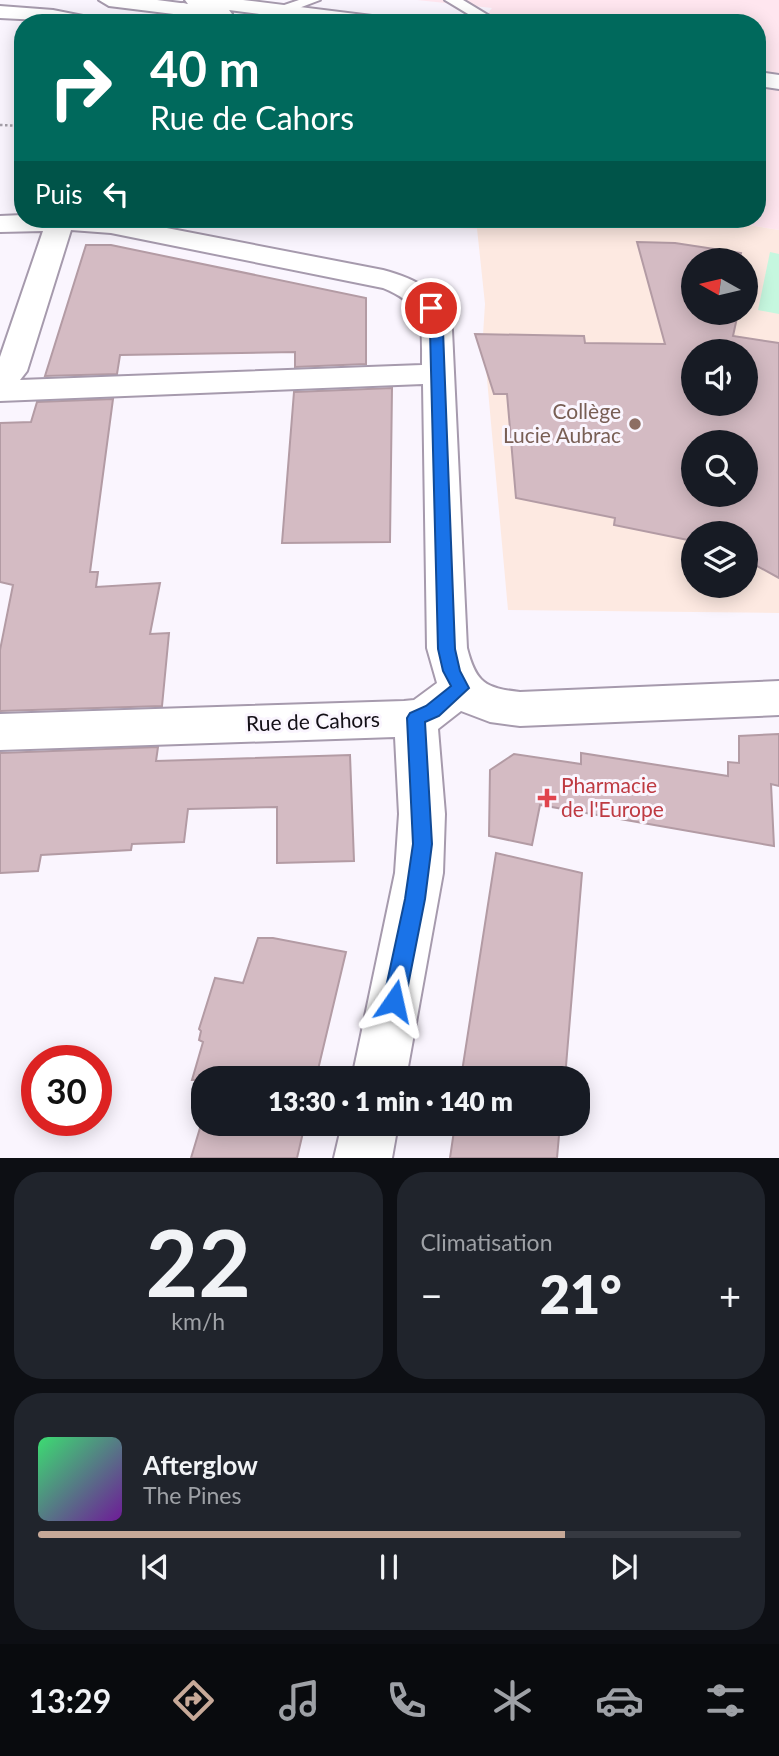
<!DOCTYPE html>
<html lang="fr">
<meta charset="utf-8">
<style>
:root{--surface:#171b24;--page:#20242c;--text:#f1f3f6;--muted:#9ea1a6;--line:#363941;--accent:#c7a998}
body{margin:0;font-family:Lato,sans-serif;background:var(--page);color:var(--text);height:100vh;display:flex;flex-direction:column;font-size:26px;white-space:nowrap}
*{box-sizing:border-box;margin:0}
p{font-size:23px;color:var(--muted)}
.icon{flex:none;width:38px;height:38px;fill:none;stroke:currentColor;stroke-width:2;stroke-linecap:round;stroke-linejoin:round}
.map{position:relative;height:1158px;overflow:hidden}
.drawer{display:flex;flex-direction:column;gap:14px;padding:14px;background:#0d0f14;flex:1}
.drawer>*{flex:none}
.hud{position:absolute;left:14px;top:14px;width:752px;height:214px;border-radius:28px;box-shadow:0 4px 18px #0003;background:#00695c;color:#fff;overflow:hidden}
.needle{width:46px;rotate:278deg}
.buttons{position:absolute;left:681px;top:248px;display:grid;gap:14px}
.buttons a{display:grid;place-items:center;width:77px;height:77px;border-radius:50%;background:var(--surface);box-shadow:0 4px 18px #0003;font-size:35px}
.speed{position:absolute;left:21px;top:1045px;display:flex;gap:14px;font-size:35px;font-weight:700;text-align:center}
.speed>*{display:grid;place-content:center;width:91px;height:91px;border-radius:50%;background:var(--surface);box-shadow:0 4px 18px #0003;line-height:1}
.speed .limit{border:10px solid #d22;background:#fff;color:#111}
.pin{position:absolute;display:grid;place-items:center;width:60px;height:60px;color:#fff;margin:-30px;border:4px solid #fff;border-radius:50%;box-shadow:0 2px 7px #0007}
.me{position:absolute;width:77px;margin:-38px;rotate:11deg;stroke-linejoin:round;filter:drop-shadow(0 0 5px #0008)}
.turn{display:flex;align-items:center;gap:24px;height:147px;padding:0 21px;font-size:32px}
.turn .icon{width:91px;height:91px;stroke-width:2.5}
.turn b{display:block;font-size:49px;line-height:60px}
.then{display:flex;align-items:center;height:66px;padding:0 21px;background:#0003;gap:14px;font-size:26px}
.big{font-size:52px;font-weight:800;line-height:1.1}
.drawer .widget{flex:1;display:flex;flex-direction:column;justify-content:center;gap:10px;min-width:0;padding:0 24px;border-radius:28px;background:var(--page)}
.drawer .dial{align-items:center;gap:0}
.dial b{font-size:91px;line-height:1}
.song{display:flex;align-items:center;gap:21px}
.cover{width:84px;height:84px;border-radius:10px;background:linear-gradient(135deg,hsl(140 70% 55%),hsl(280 70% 35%))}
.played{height:7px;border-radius:4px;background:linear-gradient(90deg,var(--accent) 75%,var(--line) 75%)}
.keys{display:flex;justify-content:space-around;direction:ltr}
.heat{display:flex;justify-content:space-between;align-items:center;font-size:38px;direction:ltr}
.drawer .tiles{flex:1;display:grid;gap:14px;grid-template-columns:1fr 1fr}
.widget:last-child{grid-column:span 2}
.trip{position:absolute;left:191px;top:1066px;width:399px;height:70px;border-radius:28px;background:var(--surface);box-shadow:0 4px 18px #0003;font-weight:800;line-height:70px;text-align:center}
.dock{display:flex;height:112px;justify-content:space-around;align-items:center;background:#090b0e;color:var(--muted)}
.dock .icon{width:49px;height:49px}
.dock .active{color:var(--accent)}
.dock b{font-size:32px;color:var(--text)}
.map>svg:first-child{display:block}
</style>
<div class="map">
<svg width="779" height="1158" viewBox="0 0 779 1158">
<rect width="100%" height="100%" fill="#faf5fe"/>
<path fill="#ffe6ef" d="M417 0H779V230L713 219H758V23H481L492 8Z
M381 219H476L478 229 380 224Z"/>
<path fill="#fde9e1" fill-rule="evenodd" d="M476 219H713L779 230V613L508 610 483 335 485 304ZM693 261H746V313H693ZM693 352H746V404H693ZM693 443H746V495H693ZM693 534H746V586H693Z"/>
<path fill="#c6f7df" d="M770 252 779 254V314L758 310Z"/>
<path fill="#d4bbc3" stroke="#b39ba4" stroke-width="2" fill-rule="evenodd" d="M637 242 675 243 741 253 739 261H693V313H738L733 336 779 343V578L746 560V534H693V541L614 525 615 518 516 498 507 394H494L475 334 584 336 585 343 665 344ZM693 352H746V404H693ZM693 443H746V495H693Z
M86 245H111L366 298V364L295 367V352L120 355 117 374 45 376Z
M392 388 390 542 282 543 294 392Z
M113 399 90 572H98L96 587 160 583 150 634 169 633 162 706 0 711V650L13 585 0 582V423L31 422 37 402Z
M779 734V786L771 784 774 846 540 805 532 845 489 836 490 770 514 754 581 764V753L728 776V762L739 763V736Z
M158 747 156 761 350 755 354 861 277 863V807L188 809 184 842 132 844 131 850 41 855 38 871 0 873V753Z
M496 853 582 873 565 1078H461Z
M258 938H273L346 952 316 1078 192 1080 203 1042 199 1040 201 1031 199 1029 215 978 243 983Z
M203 1118V1124H305L297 1158H191Z
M455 1124H560L557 1158H450Z"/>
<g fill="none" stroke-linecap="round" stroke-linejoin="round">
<g stroke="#a69aad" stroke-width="4">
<path id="lane" d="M299 0H320L262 22 254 23 250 19 252 16Z
M445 0H463L501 23H483Z"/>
</g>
<g stroke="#a69aad" stroke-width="4">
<path id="street" d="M183 3 190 5 204 23H183L173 9 176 5Z
M0 6 53 10 98 19 101 23 0 18Z
M23 215V219H120L383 270C417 279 445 293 452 330L467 648C476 683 485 688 520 692L779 681V715L520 726 490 722 461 711 438 729 445 814 443 873 406 1078H352L395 873 399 814 395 737 0 750V714L404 701 414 700 437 683 427 648 423 384 0 401V357L43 231 0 232V216ZM71 230 111 233 383 288C425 305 422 324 422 365L20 380 27 371Z
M342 1124H398L392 1158H334Z"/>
</g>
<g stroke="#a69aad" stroke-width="4">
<path id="secondary" d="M99 0H157L188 4 185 0H243L380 17 390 23H330L229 10 232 14 229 18 222 20 109 6Z
M758 72 779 75V89L758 86Z"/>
</g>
<path stroke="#a5a0a9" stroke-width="2.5" stroke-dasharray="2.5 2.5" stroke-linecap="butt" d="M524 18 565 23
M0 125 23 126"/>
<use href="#lane" fill="#fff" fill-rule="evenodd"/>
<use href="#street" fill="#fff" fill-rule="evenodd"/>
<use href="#secondary" fill="#fff" fill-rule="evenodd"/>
</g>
<path fill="#1a73e8" stroke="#114b97" stroke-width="2" d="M431 304 437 308 443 330 455 649 460 671 469 688 439 716 425 722 432 844 425 899 405 1001 402 1009 394 1012 387 1009 383 1001 405 899 413 844 407 718 410 713 426 706 451 686 443 671 438 649 430 330 425 308Z"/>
<circle fill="#8d6e63" stroke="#faf5fe" stroke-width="2.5" cx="635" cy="424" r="7"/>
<path fill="#e0444e" stroke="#faf5fe" stroke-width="2.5" d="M543.5 787.5h7v7h7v7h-7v7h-7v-7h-7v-7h7z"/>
<g text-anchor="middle" stroke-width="6" stroke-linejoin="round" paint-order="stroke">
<g font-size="21" fill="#785e54" stroke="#faf5fe" text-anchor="end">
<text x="621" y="419">Collège<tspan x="621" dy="24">Lucie Aubrac</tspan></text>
</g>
<g font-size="21" fill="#130f16" stroke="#faf5fe">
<text transform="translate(313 722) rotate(-2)" y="7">Rue de Cahors</text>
</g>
<g font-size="21" fill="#be3a42" stroke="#faf5fe" text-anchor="start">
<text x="561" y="793">Pharmacie<tspan x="561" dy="24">de l'Europe</tspan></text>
</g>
</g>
</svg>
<div class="buttons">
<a><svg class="needle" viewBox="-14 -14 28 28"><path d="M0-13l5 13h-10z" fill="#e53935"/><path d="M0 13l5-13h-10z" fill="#9ea1a6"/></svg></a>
<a><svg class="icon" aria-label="sound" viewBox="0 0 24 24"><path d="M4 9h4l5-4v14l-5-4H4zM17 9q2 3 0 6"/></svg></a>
<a><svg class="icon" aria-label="search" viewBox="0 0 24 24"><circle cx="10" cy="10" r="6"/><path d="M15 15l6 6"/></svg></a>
<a><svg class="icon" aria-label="layers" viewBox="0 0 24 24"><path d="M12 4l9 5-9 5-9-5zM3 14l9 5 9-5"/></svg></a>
</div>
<div class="speed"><div class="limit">30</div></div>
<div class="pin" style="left:431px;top:308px;background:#d93025"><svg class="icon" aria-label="arrive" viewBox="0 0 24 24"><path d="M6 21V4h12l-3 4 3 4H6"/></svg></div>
<svg class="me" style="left:394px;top:1001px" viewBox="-20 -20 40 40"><path d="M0-17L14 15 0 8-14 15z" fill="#1a73e8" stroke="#fff" stroke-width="4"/></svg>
<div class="trip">13:30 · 1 min · 140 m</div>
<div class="hud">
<div class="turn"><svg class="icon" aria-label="right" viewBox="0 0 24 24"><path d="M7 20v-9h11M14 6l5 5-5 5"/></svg><div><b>40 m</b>Rue de Cahors</div></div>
<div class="then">Puis<svg class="icon" aria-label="left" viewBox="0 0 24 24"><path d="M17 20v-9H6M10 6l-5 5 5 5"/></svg></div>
</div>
</div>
<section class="drawer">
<div class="tiles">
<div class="widget dial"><b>22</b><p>km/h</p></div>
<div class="widget"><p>Climatisation</p>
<div class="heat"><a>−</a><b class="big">21°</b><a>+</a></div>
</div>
<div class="widget">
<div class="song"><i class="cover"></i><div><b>Afterglow</b><p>The Pines</p></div></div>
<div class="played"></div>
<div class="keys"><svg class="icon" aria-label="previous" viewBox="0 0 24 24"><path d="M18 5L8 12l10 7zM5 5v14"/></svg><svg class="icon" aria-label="pause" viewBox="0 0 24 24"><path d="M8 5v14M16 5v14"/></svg><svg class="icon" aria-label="next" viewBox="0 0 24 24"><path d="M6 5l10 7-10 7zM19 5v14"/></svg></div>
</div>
</div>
</section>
<nav class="dock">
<b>13:29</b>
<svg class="icon active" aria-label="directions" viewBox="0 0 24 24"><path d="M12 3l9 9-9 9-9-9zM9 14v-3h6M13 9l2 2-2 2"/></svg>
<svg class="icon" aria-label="music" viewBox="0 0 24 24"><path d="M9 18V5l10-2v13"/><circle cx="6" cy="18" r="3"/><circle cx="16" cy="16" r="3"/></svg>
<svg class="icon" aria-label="phone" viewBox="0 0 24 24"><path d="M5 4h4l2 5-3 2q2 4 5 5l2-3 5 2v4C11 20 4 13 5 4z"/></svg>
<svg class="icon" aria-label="climate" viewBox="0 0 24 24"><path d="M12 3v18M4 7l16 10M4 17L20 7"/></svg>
<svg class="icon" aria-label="car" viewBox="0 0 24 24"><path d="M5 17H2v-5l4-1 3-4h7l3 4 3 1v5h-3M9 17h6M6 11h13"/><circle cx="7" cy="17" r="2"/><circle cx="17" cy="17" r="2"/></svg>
<svg class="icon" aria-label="filters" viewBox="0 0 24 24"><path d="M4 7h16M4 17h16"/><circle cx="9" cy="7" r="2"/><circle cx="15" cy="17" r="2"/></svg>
</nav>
